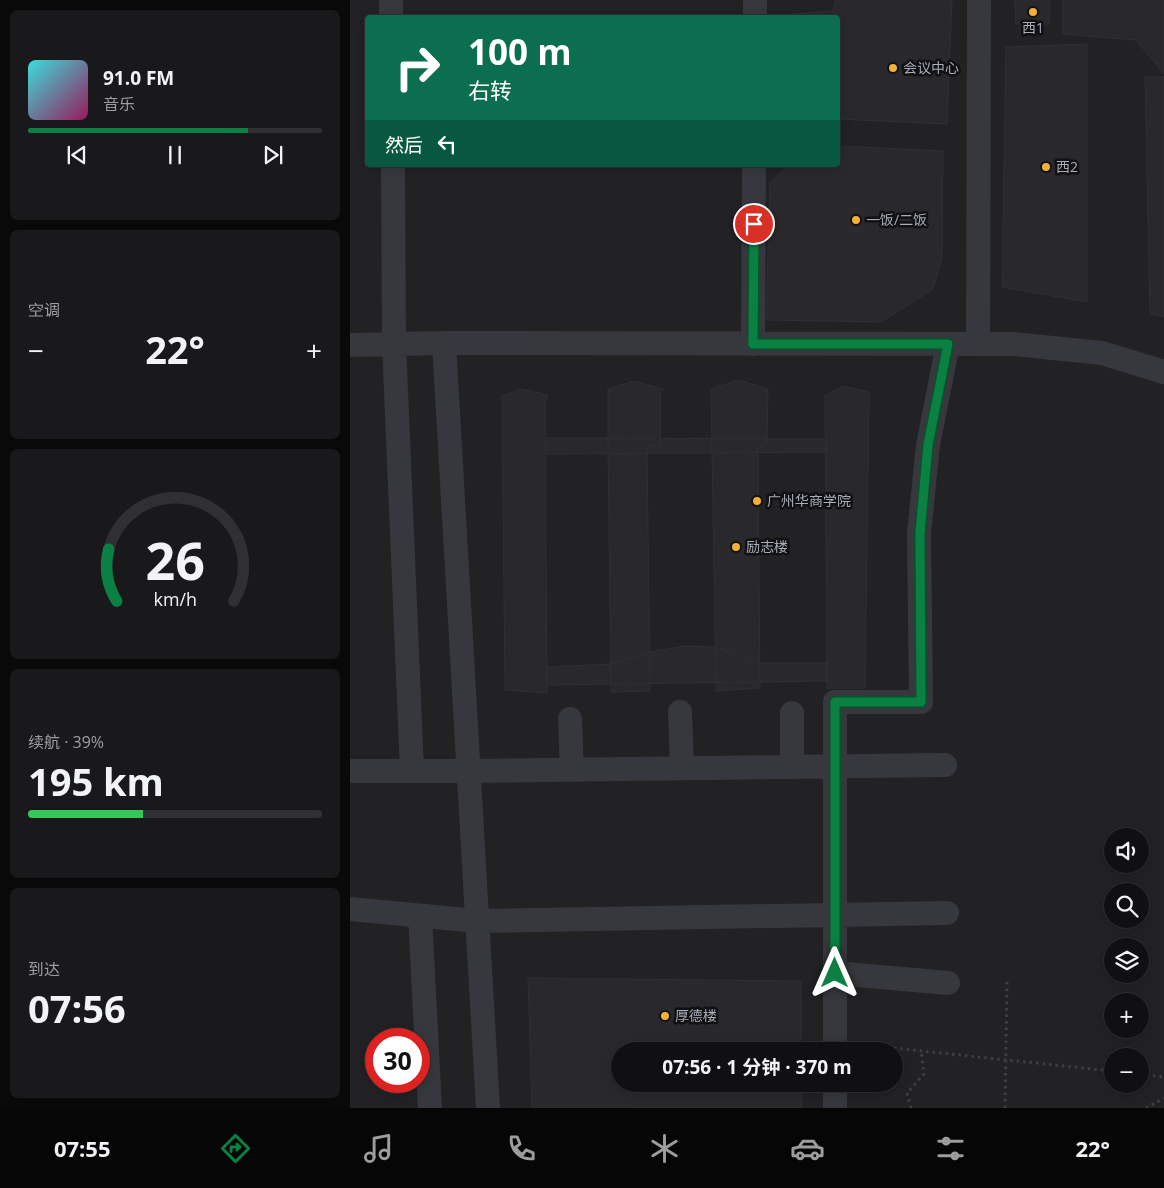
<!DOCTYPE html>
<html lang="zh">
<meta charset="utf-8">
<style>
:root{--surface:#101012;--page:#19191b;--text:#f1f3f6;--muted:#9c9d9f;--line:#303032;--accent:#0b8043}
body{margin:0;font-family:"Open Sans","Noto Sans SC",sans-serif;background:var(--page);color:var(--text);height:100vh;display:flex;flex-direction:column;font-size:19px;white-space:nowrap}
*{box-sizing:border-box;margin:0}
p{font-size:16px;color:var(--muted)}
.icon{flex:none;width:28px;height:28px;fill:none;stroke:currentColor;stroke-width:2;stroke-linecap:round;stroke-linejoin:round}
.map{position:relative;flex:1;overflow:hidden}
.side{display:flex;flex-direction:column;gap:10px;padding:10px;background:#09090a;width:350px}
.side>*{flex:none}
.top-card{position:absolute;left:15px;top:15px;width:475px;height:152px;border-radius:5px;box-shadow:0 2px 12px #0003,0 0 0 1px var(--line);background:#0b6e4f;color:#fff;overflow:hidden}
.buttons{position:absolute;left:754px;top:828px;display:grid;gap:10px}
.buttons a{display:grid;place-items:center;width:45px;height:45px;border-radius:50%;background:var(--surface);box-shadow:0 2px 12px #0003,0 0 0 1px var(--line);font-size:25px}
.speed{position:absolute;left:15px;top:1028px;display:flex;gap:10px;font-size:25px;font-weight:700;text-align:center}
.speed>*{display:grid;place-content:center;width:65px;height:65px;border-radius:50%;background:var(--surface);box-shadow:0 2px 12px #0003,0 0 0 1px var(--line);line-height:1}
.speed .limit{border:8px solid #d22;background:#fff;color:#111}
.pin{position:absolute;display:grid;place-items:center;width:42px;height:42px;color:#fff;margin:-21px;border:2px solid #fff;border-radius:50%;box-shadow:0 1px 5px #0007}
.me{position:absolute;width:55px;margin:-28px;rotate:0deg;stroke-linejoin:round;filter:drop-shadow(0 0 4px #0008)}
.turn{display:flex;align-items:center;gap:18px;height:105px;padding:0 20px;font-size:22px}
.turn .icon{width:65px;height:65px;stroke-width:2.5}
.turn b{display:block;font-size:35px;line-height:42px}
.then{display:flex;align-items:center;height:48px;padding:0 20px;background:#0003;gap:10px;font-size:19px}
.big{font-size:38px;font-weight:700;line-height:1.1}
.side .tile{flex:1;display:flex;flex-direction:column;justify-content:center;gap:8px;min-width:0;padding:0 18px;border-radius:8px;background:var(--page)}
.side .dial{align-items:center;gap:0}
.dial svg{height:130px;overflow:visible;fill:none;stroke:var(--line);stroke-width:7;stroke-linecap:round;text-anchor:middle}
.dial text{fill:var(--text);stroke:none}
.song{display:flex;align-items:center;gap:15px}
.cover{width:60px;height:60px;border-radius:8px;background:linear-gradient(135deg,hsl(180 70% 55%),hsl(330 70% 35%))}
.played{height:5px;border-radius:2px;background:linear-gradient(90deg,var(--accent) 75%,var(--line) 75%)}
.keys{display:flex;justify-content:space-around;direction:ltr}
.heat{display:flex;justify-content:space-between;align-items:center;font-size:28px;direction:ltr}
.charge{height:8px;border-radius:4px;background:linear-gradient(90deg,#34c759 39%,var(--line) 0)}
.trip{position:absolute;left:261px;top:1042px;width:292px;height:50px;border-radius:25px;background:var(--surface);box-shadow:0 2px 12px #0003,0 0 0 1px var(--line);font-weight:700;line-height:50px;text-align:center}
.tabs{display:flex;height:80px;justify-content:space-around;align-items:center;background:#060607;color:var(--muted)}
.tabs .icon{width:35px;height:35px}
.tabs .current{color:var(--accent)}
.tabs b{font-size:22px;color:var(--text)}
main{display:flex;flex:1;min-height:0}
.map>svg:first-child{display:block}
</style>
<main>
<section class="side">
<div class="tile">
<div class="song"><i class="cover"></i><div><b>91.0 FM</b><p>音乐</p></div></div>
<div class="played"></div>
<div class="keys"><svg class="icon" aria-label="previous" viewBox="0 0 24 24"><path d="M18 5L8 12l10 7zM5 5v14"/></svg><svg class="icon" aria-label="pause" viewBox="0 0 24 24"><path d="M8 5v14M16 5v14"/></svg><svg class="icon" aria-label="next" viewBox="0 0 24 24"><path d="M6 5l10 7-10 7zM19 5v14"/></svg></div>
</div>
<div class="tile"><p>空调</p>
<div class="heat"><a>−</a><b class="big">22°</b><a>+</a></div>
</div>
<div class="tile dial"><svg viewBox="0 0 100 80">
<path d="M14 69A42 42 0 1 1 86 69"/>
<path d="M14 69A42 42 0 0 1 9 37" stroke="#0b8043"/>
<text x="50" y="56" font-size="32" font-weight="700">26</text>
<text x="50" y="72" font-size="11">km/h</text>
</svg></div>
<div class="tile"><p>续航 · 39%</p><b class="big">195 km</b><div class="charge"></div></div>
<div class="tile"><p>到达</p><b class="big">07:56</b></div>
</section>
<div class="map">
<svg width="814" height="1108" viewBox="0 0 814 1108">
<rect width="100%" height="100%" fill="#161618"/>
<path fill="#222225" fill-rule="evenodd" d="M0 0H814V1108H0ZM18 18H488V165H18ZM762 836H790V864H762ZM762 891H790V919H762ZM762 946H790V974H762ZM762 1001H790V1029H762ZM26 1039H69V1081H26ZM270 1051H545V1084H270ZM762 1056H790V1084H762Z"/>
<path fill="#29292c" stroke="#303034" d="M486 0H602L597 124 488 119V18H430V15L482 11Z
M665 0H700L699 24H666Z
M713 0H814V74L786 40 713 34Z
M737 44V302L652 287 656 47Z
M795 77H814V317L800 314Z
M488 146 593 151 592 258 583 289 531 322 416 320 420 182 439 165H488Z
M389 380 418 389 417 443 408 447 410 688 366 691 361 389Z
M284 381 314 389 310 392V446H297L300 691 261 692 258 445V389Z
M493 386 519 392V399L515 688H477L475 396Z
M171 389 198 395 195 402 197 693 155 690 152 396Z
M196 438 477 439V452L196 454Z
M335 646 365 647 410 663H477V681L197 685V667L261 664 300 652Z
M178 978 451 981V1051H270V1084H451L452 1108H182Z"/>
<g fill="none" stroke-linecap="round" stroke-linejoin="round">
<path stroke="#3d3f44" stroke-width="3" stroke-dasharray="2.5 4" stroke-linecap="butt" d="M505 1044 762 1071
M790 1074 814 1077
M561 1108 557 1093 574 1074 571 1051
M655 1108 657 981
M796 1108 814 1098"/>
<path stroke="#37383d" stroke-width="24" d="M41 0V18
M405 18V0
M43 165 44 343 62 771
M403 344 404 165
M628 344 629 0
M0 345 94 343
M330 712 332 768
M442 713V766
M220 719 222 770
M0 771H118L595 765
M0 909 127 921 597 913
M70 916 80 1108
M485 973 598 983
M485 1051V702H571L569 533 578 445 598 344
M485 1084V1108
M138 1108 94 343 664 344 752 353 814 372"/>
</g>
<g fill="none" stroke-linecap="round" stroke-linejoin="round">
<g stroke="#07532c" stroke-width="12">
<path id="route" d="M404 224 403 344H598L578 445 570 533 571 702H485V973"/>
</g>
<use href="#route" stroke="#0b8043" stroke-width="9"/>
</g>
<g fill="#f2b134" stroke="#111113" stroke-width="2">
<circle cx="683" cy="12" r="5"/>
<circle cx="543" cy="68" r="5"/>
<circle cx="696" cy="167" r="5"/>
<circle cx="506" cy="220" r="5"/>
<circle cx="407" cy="501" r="5"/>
<circle cx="386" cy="547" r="5"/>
<circle cx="315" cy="1016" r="5"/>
</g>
<g text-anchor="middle" stroke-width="5" stroke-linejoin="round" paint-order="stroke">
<g font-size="14" fill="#a8adb8" stroke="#111113" text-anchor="start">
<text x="683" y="33" text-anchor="middle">西1</text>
<text x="553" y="73">会议中心</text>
<text x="706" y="172">西2</text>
<text x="516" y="225">一饭/二饭</text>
<text x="417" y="506">广州华商学院</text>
<text x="396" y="552">励志楼</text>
<text x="325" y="1021">厚德楼</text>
</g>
</g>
</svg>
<div class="buttons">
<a><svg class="icon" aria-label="sound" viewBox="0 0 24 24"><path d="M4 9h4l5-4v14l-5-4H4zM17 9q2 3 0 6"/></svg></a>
<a><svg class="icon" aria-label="search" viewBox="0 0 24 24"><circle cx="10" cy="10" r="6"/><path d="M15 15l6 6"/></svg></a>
<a><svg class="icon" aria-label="layers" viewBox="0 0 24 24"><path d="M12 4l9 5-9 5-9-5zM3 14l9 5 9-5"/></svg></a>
<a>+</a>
<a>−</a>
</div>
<div class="speed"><div class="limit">30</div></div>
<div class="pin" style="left:404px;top:224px;background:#d93025"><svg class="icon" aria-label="arrive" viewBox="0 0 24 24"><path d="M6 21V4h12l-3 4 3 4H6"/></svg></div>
<svg class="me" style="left:485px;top:973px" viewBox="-20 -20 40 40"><path d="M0-17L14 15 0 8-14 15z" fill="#0b8043" stroke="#fff" stroke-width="4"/></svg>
<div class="trip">07:56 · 1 分钟 · 370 m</div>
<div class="top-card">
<div class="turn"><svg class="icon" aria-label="right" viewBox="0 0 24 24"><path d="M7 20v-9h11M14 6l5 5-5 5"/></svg><div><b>100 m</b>右转</div></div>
<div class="then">然后<svg class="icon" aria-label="left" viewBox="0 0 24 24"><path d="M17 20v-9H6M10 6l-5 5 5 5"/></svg></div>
</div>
</div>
</main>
<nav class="tabs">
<b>07:55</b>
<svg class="icon current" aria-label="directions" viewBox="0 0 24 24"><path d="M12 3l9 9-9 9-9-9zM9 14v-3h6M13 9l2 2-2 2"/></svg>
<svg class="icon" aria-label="music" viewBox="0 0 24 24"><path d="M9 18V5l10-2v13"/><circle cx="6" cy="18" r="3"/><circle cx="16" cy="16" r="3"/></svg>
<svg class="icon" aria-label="phone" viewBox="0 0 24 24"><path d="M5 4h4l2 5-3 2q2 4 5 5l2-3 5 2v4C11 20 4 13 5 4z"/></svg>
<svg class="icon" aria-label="climate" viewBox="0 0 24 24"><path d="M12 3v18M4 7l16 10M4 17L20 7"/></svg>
<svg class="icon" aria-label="car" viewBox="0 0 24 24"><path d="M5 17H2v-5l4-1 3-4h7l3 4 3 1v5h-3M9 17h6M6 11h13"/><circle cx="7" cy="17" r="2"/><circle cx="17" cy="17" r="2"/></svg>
<svg class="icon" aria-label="filters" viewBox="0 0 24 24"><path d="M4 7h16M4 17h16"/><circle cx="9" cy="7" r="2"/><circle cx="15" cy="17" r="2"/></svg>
<b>22°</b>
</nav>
